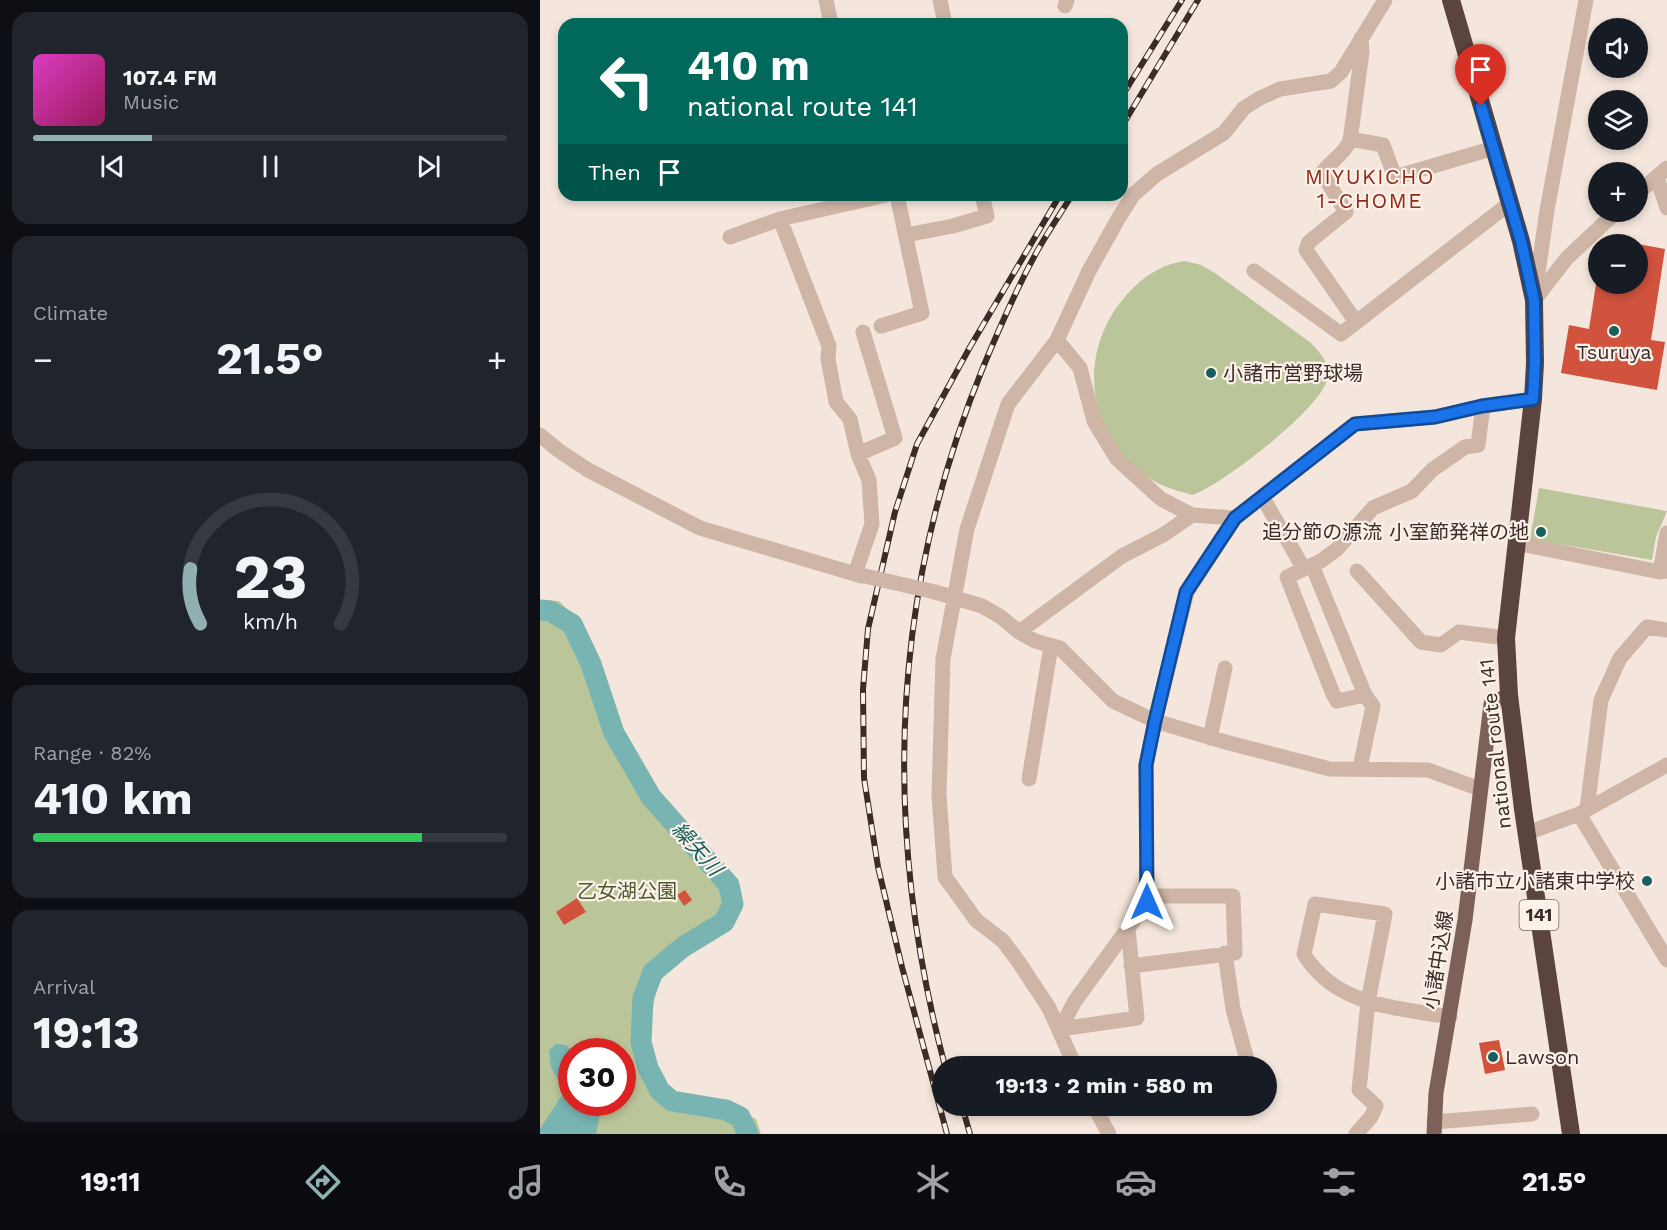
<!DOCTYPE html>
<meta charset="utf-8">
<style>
:root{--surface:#171b24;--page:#20242c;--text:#f1f3f6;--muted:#9ea1a6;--line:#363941;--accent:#90b0b1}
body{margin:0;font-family:"Work Sans","Noto Sans JP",sans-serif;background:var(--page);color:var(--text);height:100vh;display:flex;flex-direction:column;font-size:22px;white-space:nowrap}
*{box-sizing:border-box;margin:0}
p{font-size:20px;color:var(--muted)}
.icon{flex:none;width:33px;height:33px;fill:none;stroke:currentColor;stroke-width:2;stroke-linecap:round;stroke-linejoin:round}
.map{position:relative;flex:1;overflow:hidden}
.side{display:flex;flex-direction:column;gap:12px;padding:12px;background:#0d0f14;width:540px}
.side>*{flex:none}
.hud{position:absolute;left:18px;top:18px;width:570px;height:183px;border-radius:18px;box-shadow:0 3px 9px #0003;background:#00695c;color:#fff;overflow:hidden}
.buttons{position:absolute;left:1048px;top:18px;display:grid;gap:12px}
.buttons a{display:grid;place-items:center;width:60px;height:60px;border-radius:50%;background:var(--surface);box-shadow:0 3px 9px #0003;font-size:30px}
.speed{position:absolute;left:18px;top:1038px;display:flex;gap:12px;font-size:30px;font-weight:700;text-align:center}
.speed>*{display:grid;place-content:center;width:78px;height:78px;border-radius:50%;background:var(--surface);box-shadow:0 3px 9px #0003;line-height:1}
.speed .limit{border:9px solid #d22;background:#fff;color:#111}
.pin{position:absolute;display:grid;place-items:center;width:51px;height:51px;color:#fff;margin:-62px -26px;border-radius:50% 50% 50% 0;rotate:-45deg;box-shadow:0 0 6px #0007}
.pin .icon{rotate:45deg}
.me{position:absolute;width:66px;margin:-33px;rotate:0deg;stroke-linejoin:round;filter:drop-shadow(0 0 4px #0008)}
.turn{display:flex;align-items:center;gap:21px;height:126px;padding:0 30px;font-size:27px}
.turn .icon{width:78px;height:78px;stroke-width:2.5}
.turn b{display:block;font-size:42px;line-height:51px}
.then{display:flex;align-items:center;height:57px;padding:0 30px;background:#0003;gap:12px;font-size:22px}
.big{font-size:45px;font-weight:700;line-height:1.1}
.side .card{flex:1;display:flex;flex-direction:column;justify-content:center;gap:9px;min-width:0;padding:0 21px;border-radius:18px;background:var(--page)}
.side .dial{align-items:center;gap:0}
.dial svg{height:156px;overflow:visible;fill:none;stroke:var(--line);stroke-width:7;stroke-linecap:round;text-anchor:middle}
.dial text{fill:var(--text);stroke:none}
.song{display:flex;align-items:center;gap:18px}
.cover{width:72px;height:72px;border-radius:9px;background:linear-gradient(135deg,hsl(310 70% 55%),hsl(330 70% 35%))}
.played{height:6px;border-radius:3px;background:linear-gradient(90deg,var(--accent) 25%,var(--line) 25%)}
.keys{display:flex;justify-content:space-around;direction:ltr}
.heat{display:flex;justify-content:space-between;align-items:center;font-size:33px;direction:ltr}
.charge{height:9px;border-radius:4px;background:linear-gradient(90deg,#34c759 82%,var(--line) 0)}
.trip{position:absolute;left:392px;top:1056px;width:345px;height:60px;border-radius:30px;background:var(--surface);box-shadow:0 3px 9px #0003;font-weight:700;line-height:60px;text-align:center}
.tabs{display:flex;height:96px;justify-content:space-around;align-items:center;background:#090b0e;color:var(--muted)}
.tabs .icon{width:42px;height:42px}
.tabs .active{color:var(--accent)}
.tabs b{font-size:27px;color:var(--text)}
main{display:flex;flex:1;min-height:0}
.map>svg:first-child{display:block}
</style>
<main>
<section class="side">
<div class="card">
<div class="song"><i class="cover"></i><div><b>107.4 FM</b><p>Music</p></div></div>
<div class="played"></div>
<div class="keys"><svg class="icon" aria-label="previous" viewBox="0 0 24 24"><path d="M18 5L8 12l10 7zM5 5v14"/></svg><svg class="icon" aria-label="pause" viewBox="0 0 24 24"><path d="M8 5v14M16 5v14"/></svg><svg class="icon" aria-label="next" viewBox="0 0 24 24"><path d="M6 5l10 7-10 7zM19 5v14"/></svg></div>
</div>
<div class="card"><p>Climate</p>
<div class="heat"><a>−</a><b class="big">21.5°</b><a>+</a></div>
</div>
<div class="card dial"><svg viewBox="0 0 100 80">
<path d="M14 69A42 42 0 1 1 86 69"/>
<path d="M14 69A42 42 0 0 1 9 41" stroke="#90b0b1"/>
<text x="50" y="56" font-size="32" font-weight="700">23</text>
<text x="50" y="72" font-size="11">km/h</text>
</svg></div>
<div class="card"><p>Range · 82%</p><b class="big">410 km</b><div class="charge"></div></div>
<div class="card"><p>Arrival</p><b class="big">19:13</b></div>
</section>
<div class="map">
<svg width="1127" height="1134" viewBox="0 0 1127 1134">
<rect width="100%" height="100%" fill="#f4e6dc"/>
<path fill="#bbc59a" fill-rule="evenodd" d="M645 261 661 265 675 273 771 343C781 354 790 363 787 379 783 407 680 487 652 495 639 491 626 488 614 481 547 441 535 356 584 298 600 279 620 264 645 261Z
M999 488 1127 511 1116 537 1112 560 990 539Z
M0 600 19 601 41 623 84 737 131 811 191 875 203 900 195 915 181 934 144 958 119 978 110 1021 112 1059 127 1088 161 1102 192 1106 216 1119 221 1134H0ZM32 1052H82V1102H32Z"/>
<path fill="#78b4b1" d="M16 1044 26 1045 32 1051V1102L58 1103 60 1113 56 1134H0V1129L22 1095V1088L11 1067 9 1050Z"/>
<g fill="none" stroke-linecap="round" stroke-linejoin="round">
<path stroke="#78b4b1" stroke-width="21" d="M0 610 10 611 32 624 51 664 74 733 111 797 189 885 193 904 184 922 143 947 113 972 103 998 101 1042 108 1068 120 1091 132 1101 186 1110 200 1117 208 1134"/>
</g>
<path fill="#d1523d" d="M1098 244 1125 249 1111 340 1125 342 1117 390 1021 373 1029 325 1049 329 1056 284H1098Z
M145 890 152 900 144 906 137 895Z
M37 898 46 912 24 925 16 912Z
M959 1040 965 1070 945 1074 939 1043Z"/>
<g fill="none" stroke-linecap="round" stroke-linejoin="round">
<path stroke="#ceb5a6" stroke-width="15" d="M286 0 291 24
M400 0 405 24
M525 6 527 0
M810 139 843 145 855 177 954 148
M1117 178 1127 208
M1098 193 1127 168
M240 219 289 346 288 359 296 402 310 419 318 454 329 480 332 524 315 574
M366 235 413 226 447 216 442 195
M190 237 240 219 346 195
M714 271 801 334 970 203
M995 294 1007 210 1046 0
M996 298 1027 258 1076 212
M816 322 766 250 769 242 806 212 782 173C791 161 803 155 810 141L822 52 821 38
M341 326 382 313 357 195
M517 340 540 368 554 421 577 459 621 499 652 515 695 518
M0 435 18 450 48 470 160 528 322 576
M318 454 355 438 323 332
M723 498 764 569 747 577 793 694 797 701 825 695 833 706 820 768
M976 543 1120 572 1127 571
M772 565 825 695
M764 569 781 561 797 549 833 508 872 491 892 470 925 447 938 445 943 406
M817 571 881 642 901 645 919 632 966 638
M1120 572 1127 533
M395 592 442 606 461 617 479 632 495 641 520 648 573 701 615 721 689 743 790 769 888 770 940 789
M479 632 582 556 623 535 652 515
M670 738 685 668
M489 779 511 646
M1047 809 1061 700 1080 658 1107 627 1127 630
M1039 814 1127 960
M987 833 1039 814 1127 765
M685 953 693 1009 707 1060
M591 966 695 953 693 896H607
M520 1029 535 1001 607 902 606 765 615 721 647 592 695 518 815 424 895 417 943 406 993 399
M520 1029 597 1018 588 929
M535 1066 509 1008 478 961 463 941 436 920 405 877 399 795 403 659 427 529 468 404 517 340 549 271 578 219 593 195 617 174 684 133 704 108 720 98 740 89 791 81 801 72 845 0
M554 1106 569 1134
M894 1122 992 1114
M816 1134 831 1117 836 1106 819 1090 828 1002 845 914 775 904 764 954C768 962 773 967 779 973 812 1007 865 1009 910 1017"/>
<path stroke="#7d6057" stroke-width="15" d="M894 1134 896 1093 925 920 951 704 969 695"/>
<path stroke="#5b443e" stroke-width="18" d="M911 0 981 241 994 300 995 363 993 399 966 638 969 695 983 809 1031 1134"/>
<g stroke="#3a2c28" stroke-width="6">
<path id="rail" d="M582 96 642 0
M582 126 658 0
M405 1066C342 829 350 593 444 365 459 329 475 292 494 257 505 236 519 216 532 195
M422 1106 430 1134
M407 1134 362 967 338 867 324 778 323 689 328 629 355 512 377 444 430 347 520 195"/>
</g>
<use href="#rail" stroke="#fbf1e9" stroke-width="4" stroke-dasharray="11" stroke-linecap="butt"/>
<path stroke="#ceb5a6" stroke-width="15" d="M325 576 395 592"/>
</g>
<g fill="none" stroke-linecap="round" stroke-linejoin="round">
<g stroke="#114b97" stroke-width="15">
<path id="route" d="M607 902 606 765 615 721 646 592 695 518 815 424 895 417 942 406 993 399 995 363 994 300 981 241 941 106"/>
</g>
<use href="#route" stroke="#1a73e8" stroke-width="10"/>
</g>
<g fill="#195f5d" stroke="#fbf1e9" stroke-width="2">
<circle cx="1074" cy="331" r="6"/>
<circle cx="671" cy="373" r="6"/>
<circle cx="1001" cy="532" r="6"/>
<circle cx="1107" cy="881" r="6"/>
<circle cx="953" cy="1057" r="6"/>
</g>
<g text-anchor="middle" stroke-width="4.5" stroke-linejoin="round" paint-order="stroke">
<rect fill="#fbf1e9" stroke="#746762" stroke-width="1.5" x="979.5" y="900" width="39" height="30" rx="4.5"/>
<g font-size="18" font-weight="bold" fill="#3a2c28">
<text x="999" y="921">141</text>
</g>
<g font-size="20" fill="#3a2c28" stroke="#fbf1e9" text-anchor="start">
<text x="1074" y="359" text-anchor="middle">Tsuruya</text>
<text x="683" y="380">小諸市営野球場</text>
<text x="989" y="539" text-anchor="end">追分節の源流 小室節発祥の地</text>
<text x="1095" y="888" text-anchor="end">小諸市立小諸東中学校</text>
<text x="965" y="1064">Lawson</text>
</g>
<g font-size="20" fill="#3a2c28" stroke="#fbf1e9">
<text transform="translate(955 744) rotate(-96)" y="7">national route 141</text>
<text transform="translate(898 960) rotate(-81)" y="7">小諸中込線</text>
</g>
<g font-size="20" fill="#4d5a29" stroke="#fbf1e9">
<text x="87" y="898">乙女湖公園</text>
</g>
<g font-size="21" letter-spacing="1.5" fill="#912919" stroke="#fbf1e9">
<text x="830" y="184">MIYUKICHO<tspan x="830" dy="24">1-CHOME</tspan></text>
</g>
<g font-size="21" font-style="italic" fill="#195f5d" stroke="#fbf1e9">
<text transform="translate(157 849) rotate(48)" y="7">繰矢川</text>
</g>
</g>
</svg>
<div class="buttons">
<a><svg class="icon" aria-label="sound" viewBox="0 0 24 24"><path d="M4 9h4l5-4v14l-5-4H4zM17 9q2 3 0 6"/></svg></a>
<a><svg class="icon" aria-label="layers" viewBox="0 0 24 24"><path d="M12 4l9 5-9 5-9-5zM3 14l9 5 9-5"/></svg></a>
<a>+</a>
<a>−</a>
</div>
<div class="speed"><div class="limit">30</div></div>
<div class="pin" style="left:941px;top:106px;background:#d93025"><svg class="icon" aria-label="arrive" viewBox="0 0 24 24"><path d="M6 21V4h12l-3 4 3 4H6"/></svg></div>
<svg class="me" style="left:607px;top:902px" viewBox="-20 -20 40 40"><path d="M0-17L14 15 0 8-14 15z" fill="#1a73e8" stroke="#fff" stroke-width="4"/></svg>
<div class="trip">19:13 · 2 min · 580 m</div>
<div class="hud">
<div class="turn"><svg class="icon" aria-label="left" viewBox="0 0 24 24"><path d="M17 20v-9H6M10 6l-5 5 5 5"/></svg><div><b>410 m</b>national route 141</div></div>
<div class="then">Then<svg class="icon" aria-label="arrive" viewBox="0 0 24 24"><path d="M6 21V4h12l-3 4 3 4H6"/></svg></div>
</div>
</div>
</main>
<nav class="tabs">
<b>19:11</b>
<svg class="icon active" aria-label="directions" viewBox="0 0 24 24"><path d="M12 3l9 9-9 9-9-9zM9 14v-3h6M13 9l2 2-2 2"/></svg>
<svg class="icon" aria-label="music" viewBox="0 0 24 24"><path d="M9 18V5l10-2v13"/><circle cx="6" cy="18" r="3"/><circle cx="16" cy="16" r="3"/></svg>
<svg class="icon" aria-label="phone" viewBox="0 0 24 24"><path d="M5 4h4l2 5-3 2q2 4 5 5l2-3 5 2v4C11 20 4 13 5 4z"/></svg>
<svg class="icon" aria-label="climate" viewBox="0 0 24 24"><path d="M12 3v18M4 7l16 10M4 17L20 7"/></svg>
<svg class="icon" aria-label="car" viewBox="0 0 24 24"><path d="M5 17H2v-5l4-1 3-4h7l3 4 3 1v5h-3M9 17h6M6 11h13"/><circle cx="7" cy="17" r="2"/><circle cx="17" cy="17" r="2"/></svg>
<svg class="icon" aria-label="filters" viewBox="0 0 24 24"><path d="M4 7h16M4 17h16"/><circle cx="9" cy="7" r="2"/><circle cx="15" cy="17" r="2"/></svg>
<b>21.5°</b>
</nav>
